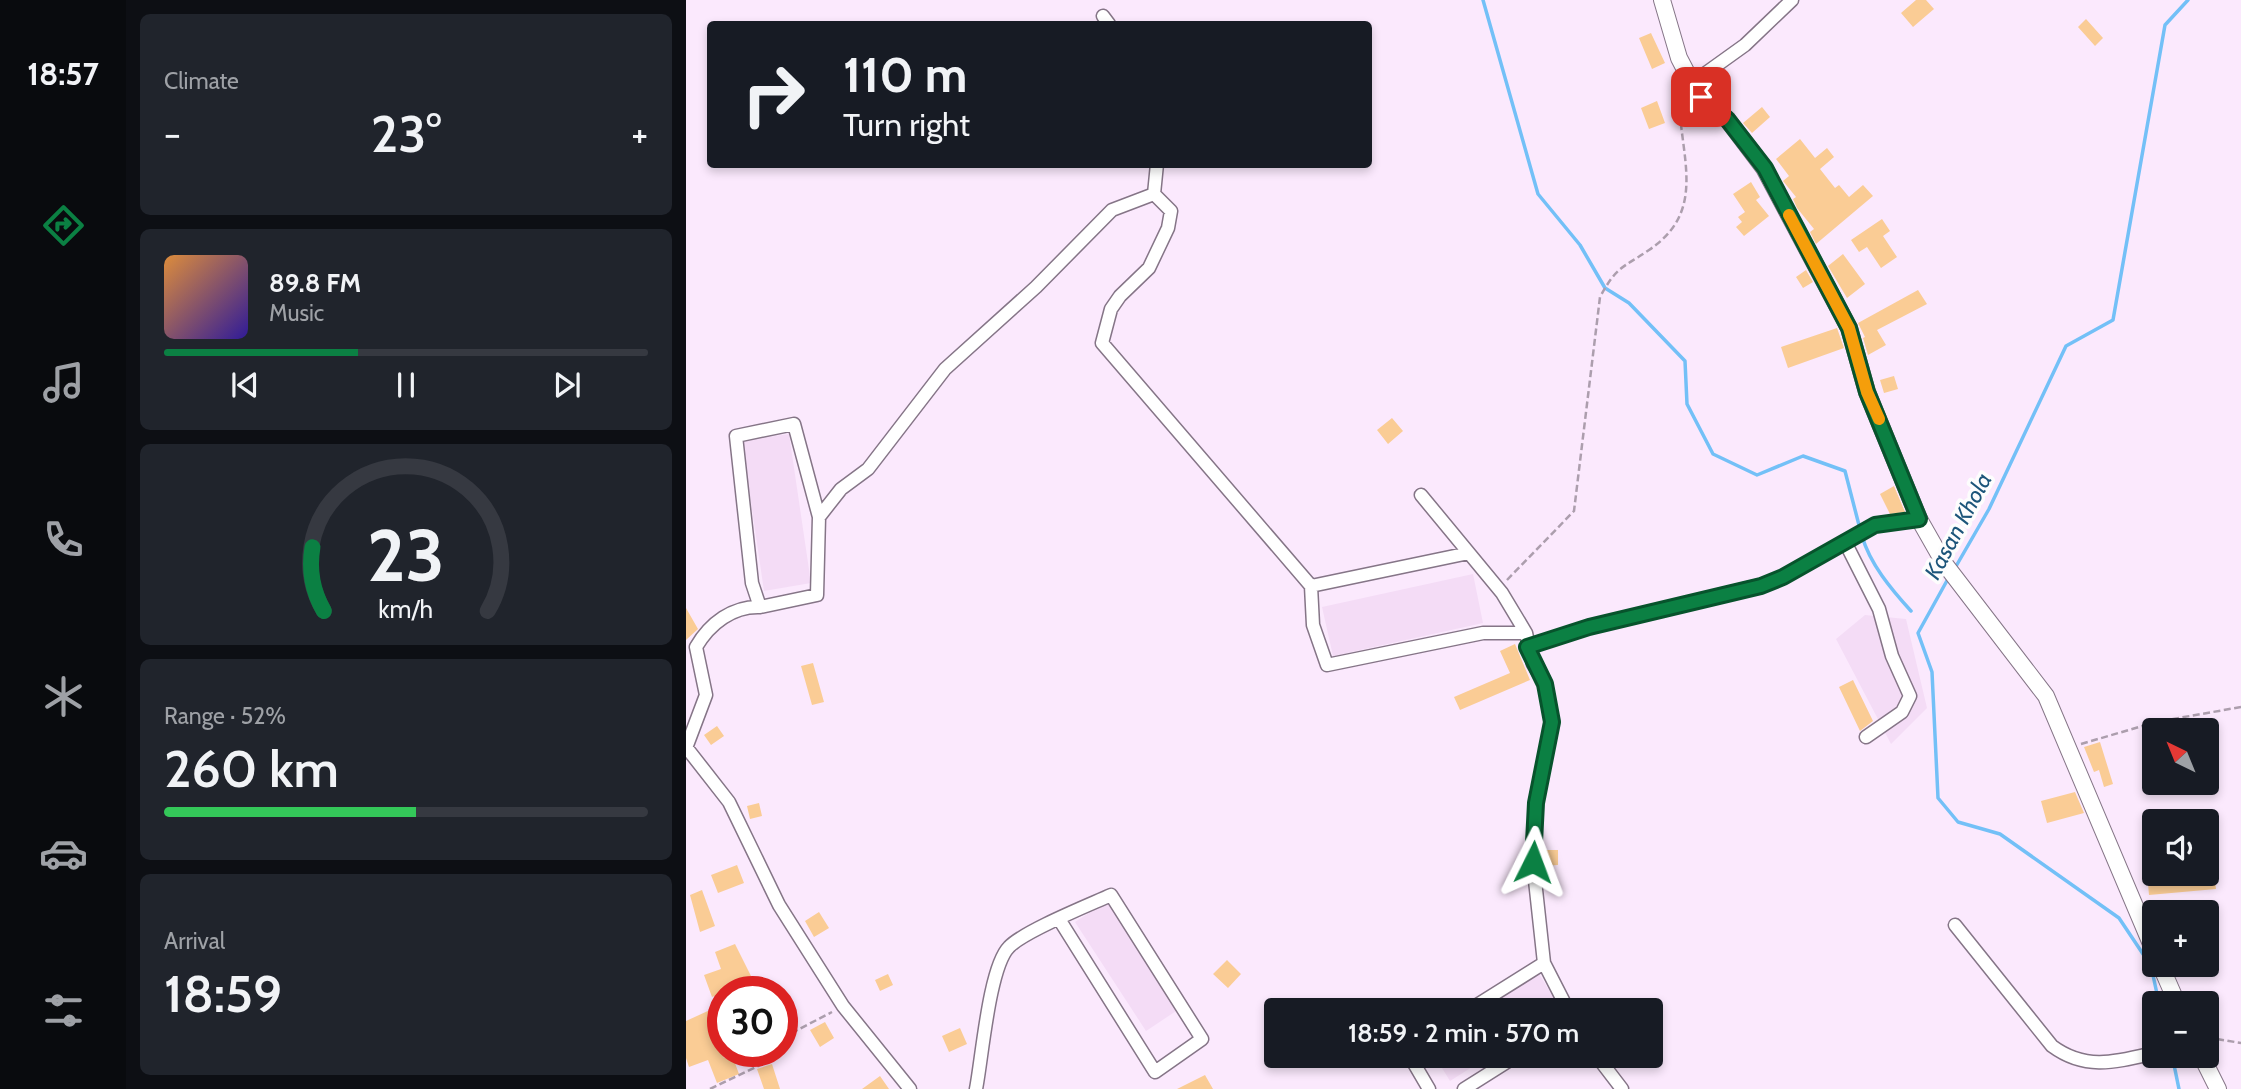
<!DOCTYPE html>
<meta charset="utf-8">
<style>
:root{--surface:#171b24;--page:#20242c;--text:#f1f3f6;--muted:#9ea1a6;--line:#363941;--accent:#0b8043}
body{margin:0;font-family:Cabin,sans-serif;background:var(--page);color:var(--text);height:100vh;display:flex;flex-direction:column;font-size:26px;white-space:nowrap}
*{box-sizing:border-box;margin:0}
p{font-size:23px;color:var(--muted)}
.icon{flex:none;width:38px;height:38px;fill:none;stroke:currentColor;stroke-width:2;stroke-linecap:round;stroke-linejoin:round}
.map{position:relative;flex:1;overflow:hidden}
.panel{display:flex;flex-direction:column;gap:14px;padding:14px;background:#0d0f14;width:560px}
.panel>*{flex:none}
.banner{position:absolute;left:21px;top:21px;width:665px;height:147px;border-radius:7px;box-shadow:0 4px 10px #0003;background:#171b24;color:var(--text);overflow:hidden}
.needle{width:46px;rotate:317deg}
.tools{position:absolute;left:1456px;top:718px;display:grid;gap:14px}
.tools a{display:grid;place-items:center;width:77px;height:77px;border-radius:7px;background:var(--surface);box-shadow:0 4px 10px #0003;font-size:35px}
.speed{position:absolute;left:21px;top:976px;display:flex;gap:14px;font-size:35px;font-weight:700;text-align:center}
.speed>*{display:grid;place-content:center;width:91px;height:91px;border-radius:50%;background:var(--surface);box-shadow:0 4px 10px #0003;line-height:1}
.speed .limit{border:10px solid #d22;background:#fff;color:#111}
.pin{position:absolute;display:grid;place-items:center;width:60px;height:60px;color:#fff;margin:-30px;border-radius:14px;box-shadow:0 4px 10px #0006}
.me{position:absolute;width:77px;margin:-38px;rotate:3deg;stroke-linejoin:round;filter:drop-shadow(0 0 5px #0008)}
.turn{display:flex;align-items:center;gap:24px;height:147px;padding:0 21px;font-size:32px}
.turn .icon{width:91px;height:91px;stroke-width:2.5}
.turn b{display:block;font-size:49px;line-height:60px}
.big{font-size:52px;font-weight:600;line-height:1.1}
.panel .tile{flex:1;display:flex;flex-direction:column;justify-content:center;gap:10px;min-width:0;padding:0 24px;border-radius:10px;background:var(--page)}
.panel .dial{align-items:center;gap:0}
.dial svg{height:182px;overflow:visible;fill:none;stroke:var(--line);stroke-width:7;stroke-linecap:round;text-anchor:middle}
.dial text{fill:var(--text);stroke:none}
.song{display:flex;align-items:center;gap:21px}
.cover{width:84px;height:84px;border-radius:10px;background:linear-gradient(135deg,hsl(30 70% 55%),hsl(250 70% 35%))}
.played{height:7px;border-radius:4px;background:linear-gradient(90deg,var(--accent) 40%,var(--line) 40%)}
.keys{display:flex;justify-content:space-around;direction:ltr}
.heat{display:flex;justify-content:space-between;align-items:center;font-size:38px;direction:ltr}
.charge{height:10px;border-radius:5px;background:linear-gradient(90deg,#34c759 52%,var(--line) 0)}
.trip{position:absolute;left:578px;top:998px;width:399px;height:70px;border-radius:7px;background:var(--surface);box-shadow:0 4px 10px #0003;font-weight:600;line-height:70px;text-align:center}
main{display:flex;flex:1;min-height:0}
.dock{display:flex;flex-direction:column;width:126px;justify-content:space-around;align-items:center;background:#090b0e;color:var(--muted)}
.dock .icon{width:49px;height:49px}
.dock .on{color:var(--accent)}
.dock b{font-size:32px;color:var(--text)}
.map>svg:first-child{display:block}
</style>
<main>
<nav class="dock">
<b>18:57</b>
<svg class="icon on" aria-label="directions" viewBox="0 0 24 24"><path d="M12 3l9 9-9 9-9-9zM9 14v-3h6M13 9l2 2-2 2"/></svg>
<svg class="icon" aria-label="music" viewBox="0 0 24 24"><path d="M9 18V5l10-2v13"/><circle cx="6" cy="18" r="3"/><circle cx="16" cy="16" r="3"/></svg>
<svg class="icon" aria-label="phone" viewBox="0 0 24 24"><path d="M5 4h4l2 5-3 2q2 4 5 5l2-3 5 2v4C11 20 4 13 5 4z"/></svg>
<svg class="icon" aria-label="climate" viewBox="0 0 24 24"><path d="M12 3v18M4 7l16 10M4 17L20 7"/></svg>
<svg class="icon" aria-label="car" viewBox="0 0 24 24"><path d="M5 17H2v-5l4-1 3-4h7l3 4 3 1v5h-3M9 17h6M6 11h13"/><circle cx="7" cy="17" r="2"/><circle cx="17" cy="17" r="2"/></svg>
<svg class="icon" aria-label="filters" viewBox="0 0 24 24"><path d="M4 7h16M4 17h16"/><circle cx="9" cy="7" r="2"/><circle cx="15" cy="17" r="2"/></svg>
</nav>
<section class="panel">
<div class="tile"><p>Climate</p>
<div class="heat"><a>−</a><b class="big">23°</b><a>+</a></div>
</div>
<div class="tile">
<div class="song"><i class="cover"></i><div><b>89.8 FM</b><p>Music</p></div></div>
<div class="played"></div>
<div class="keys"><svg class="icon" aria-label="previous" viewBox="0 0 24 24"><path d="M18 5L8 12l10 7zM5 5v14"/></svg><svg class="icon" aria-label="pause" viewBox="0 0 24 24"><path d="M8 5v14M16 5v14"/></svg><svg class="icon" aria-label="next" viewBox="0 0 24 24"><path d="M6 5l10 7-10 7zM19 5v14"/></svg></div>
</div>
<div class="tile dial"><svg viewBox="0 0 100 80">
<path d="M14 69A42 42 0 1 1 86 69"/>
<path d="M14 69A42 42 0 0 1 9 41" stroke="#0b8043"/>
<text x="50" y="56" font-size="32" font-weight="700">23</text>
<text x="50" y="72" font-size="11">km/h</text>
</svg></div>
<div class="tile"><p>Range · 52%</p><b class="big">260 km</b><div class="charge"></div></div>
<div class="tile"><p>Arrival</p><b class="big">18:59</b></div>
</section>
<div class="map">
<svg width="1555" height="1089" viewBox="0 0 1555 1089">
<rect width="100%" height="100%" fill="#fbe9fd"/>
<path fill="#f4dcf6" d="M103 434 125 583 78 591 56 441Z
M787 574 797 623 647 656 636 607Z
M1179 615 1220 619 1241 708 1205 744 1150 639Z
M432 894 502 1003 460 1031 389 922Z
M852 972 875 1010H791Z
M748 1055H805L764 1081Z"/>
<g fill="none" stroke-linecap="round" stroke-linejoin="round">
<path stroke="#73c0f7" stroke-width="3.5" d="M797 0 852 194 894 245 919 288 943 303 999 361 1001 404 1027 454 1071 475 1117 456 1159 471 1174 529
M1176 536C1184 564 1205 589 1225 611
M1269 568 1303 509 1380 346 1427 320 1479 25 1502 0
M1263 577 1232 633 1246 672 1252 798 1272 822 1314 834 1433 918 1465 966 1473 1003
M1486 1055 1493 1089"/>
</g>
<path fill="#facc95" d="M1230 0H1240L1248 9 1227 27 1215 13Z
M1400 19 1417 38 1409 46 1392 27Z
M965 33 979 63 966 69 953 38Z
M971 101 979 123 963 129 955 108Z
M1076 107 1084 117 1066 133 1057 123Z
M1114 139 1129 158 1141 148 1148 157 1134 169 1149 188 1153 185 1163 197 1177 185 1187 196 1130 244 1124 232 1128 229 1111 208 1107 199 1110 197 1097 181 1103 176 1090 159Z
M1065 182 1074 197 1070 200 1083 216 1058 236 1050 227 1056 222 1052 217 1059 212 1047 194Z
M1196 219 1204 231 1197 236 1211 257 1195 268 1181 247 1173 252 1165 240Z
M1157 254 1179 284 1161 298 1142 266Z
M1120 270 1127 282 1117 288 1110 277Z
M1232 290 1241 304 1191 330 1200 345 1182 355 1177 338 1179 337 1172 323Z
M1151 328 1158 348 1102 368 1095 347Z
M1208 376 1212 389 1198 393 1194 380Z
M706 418 717 431 702 444 691 430Z
M1208 486 1219 512 1204 514 1194 494Z
M0 608 12 629 0 640Z
M829 644 844 680 774 710 768 697 824 673 814 651Z
M127 663 138 702 126 705 115 666Z
M1167 680 1187 721 1174 731 1153 687Z
M31 726 38 736 25 745 18 735Z
M1414 742 1427 784 1418 787 1413 770 1408 772 1398 747Z
M1389 792 1398 813 1361 823 1355 801Z
M73 803 76 816 64 819 61 806Z
M856 850H872V865L856 866Z
M51 865 58 883 32 893 25 875Z
M1461 873H1528L1530 889 1463 895Z
M16 890 29 926 14 932 4 895Z
M133 912 143 928 128 937 119 921Z
M49 944 73 992H57L54 986 26 997 18 975 35 969 29 952Z
M541 960 555 974 542 988 527 974Z
M202 974 207 985 194 991 189 980Z
M24 1010 30 1022 25 1024 38 1058 46 1055 53 1074 31 1083 22 1060 3 1067 0 1058V1021Z
M139 1022 148 1038 134 1047 124 1030Z
M274 1028 281 1044 263 1052 256 1036Z
M86 1064 94 1089H78L71 1069Z
M519 1075 527 1089H491Z
M194 1076 203 1089H176Z"/>
<g fill="none" stroke-linecap="round" stroke-linejoin="round">
<g stroke="#857587" stroke-width="15">
<path id="minor" d="M417 16 423 24
M1006 83 1059 45 1106 0
M471 164 468 194 485 211 482 228 463 268 434 296 425 309 416 343 625 586
M108 424 133 517 131 595 74 607 66 583 50 436Z
M735 495 816 593 840 633 847 664 859 684 866 722 850 803 847 862 858 963 882 1010
M133 517 155 489 182 469 259 369 350 287 426 210 468 194
M1159 542 1193 609 1206 656 1224 696 1216 712 1180 737
M783 553 625 586 627 625 641 665 797 633H840
M841 647 903 627 1075 585 1097 577 1189 525 1233 519
M0 747 43 802 93 905 157 1006 224 1089
M0 748 20 695 10 647C24 623 47 606 74 607
M1269 925 1366 1046C1400 1071 1430 1062 1468 1053
M783 1010 858 963
M728 1055 726 1060 743 1089
M910 1055 936 1089
M290 1089C296 1059 303 967 323 947 338 931 403 905 425 895L516 1039 469 1072 373 919
M778 1089 832 1055"/>
</g>
<g stroke="#857587" stroke-width="18">
<path id="major" d="M976 0 993 58 1006 83 1015 97 1041 119 1078 168 1163 328 1181 392 1233 519 1258 563 1360 696 1468 951
M1474 964 1491 1003
M1515 1055 1532 1089"/>
</g>
<path stroke="#ac9ead" stroke-width="2.5" stroke-dasharray="7 3.5" stroke-linecap="butt" d="M821 580 888 511 914 297C931 266 935 269 963 250 1012 217 1001 175 995 125L1006 107
M1395 744 1470 722 1555 707
M96 1038 146 1012
M1521 1042 1531 1039 1555 1043
M24 1089 91 1057 90 1052"/>
<use href="#minor" stroke="#fff" stroke-width="12"/>
<use href="#major" stroke="#fff" stroke-width="16"/>
</g>
<g fill="none" stroke-linecap="round" stroke-linejoin="round">
<g stroke="#07532c" stroke-width="18">
<path id="route" d="M847 862 850 803 866 722 859 684 841 647 903 627 1075 586 1097 577 1189 525 1233 519 1181 392 1163 328 1079 168 1041 119 1015 97"/>
</g>
<use href="#route" stroke="#0b8043" stroke-width="12"/>
<path stroke="#f59e0b" stroke-width="12" d="M1103 215 1163 328 1181 392 1193 419"/>
</g>
<g text-anchor="middle" stroke-width="7" stroke-linejoin="round" paint-order="stroke">
<g font-size="23" font-style="italic" fill="#1c557a" stroke="#fdfdfd">
<text transform="translate(1272 526) rotate(-62)" y="8">Kasan Khola</text>
</g>
</g>
</svg>
<div class="tools">
<a><svg class="needle" viewBox="-14 -14 28 28"><path d="M0-13l5 13h-10z" fill="#e53935"/><path d="M0 13l5-13h-10z" fill="#9ea1a6"/></svg></a>
<a><svg class="icon" aria-label="sound" viewBox="0 0 24 24"><path d="M4 9h4l5-4v14l-5-4H4zM17 9q2 3 0 6"/></svg></a>
<a>+</a>
<a>−</a>
</div>
<div class="speed"><div class="limit">30</div></div>
<div class="pin" style="left:1015px;top:97px;background:#d93025"><svg class="icon" aria-label="arrive" viewBox="0 0 24 24"><path d="M6 21V4h12l-3 4 3 4H6"/></svg></div>
<svg class="me" style="left:847px;top:862px" viewBox="-20 -20 40 40"><path d="M0-17L14 15 0 8-14 15z" fill="#0b8043" stroke="#fff" stroke-width="4"/></svg>
<div class="trip">18:59 · 2 min · 570 m</div>
<div class="banner">
<div class="turn"><svg class="icon" aria-label="right" viewBox="0 0 24 24"><path d="M7 20v-9h11M14 6l5 5-5 5"/></svg><div><b>110 m</b>Turn right</div></div>
</div>
</div>
</main>
